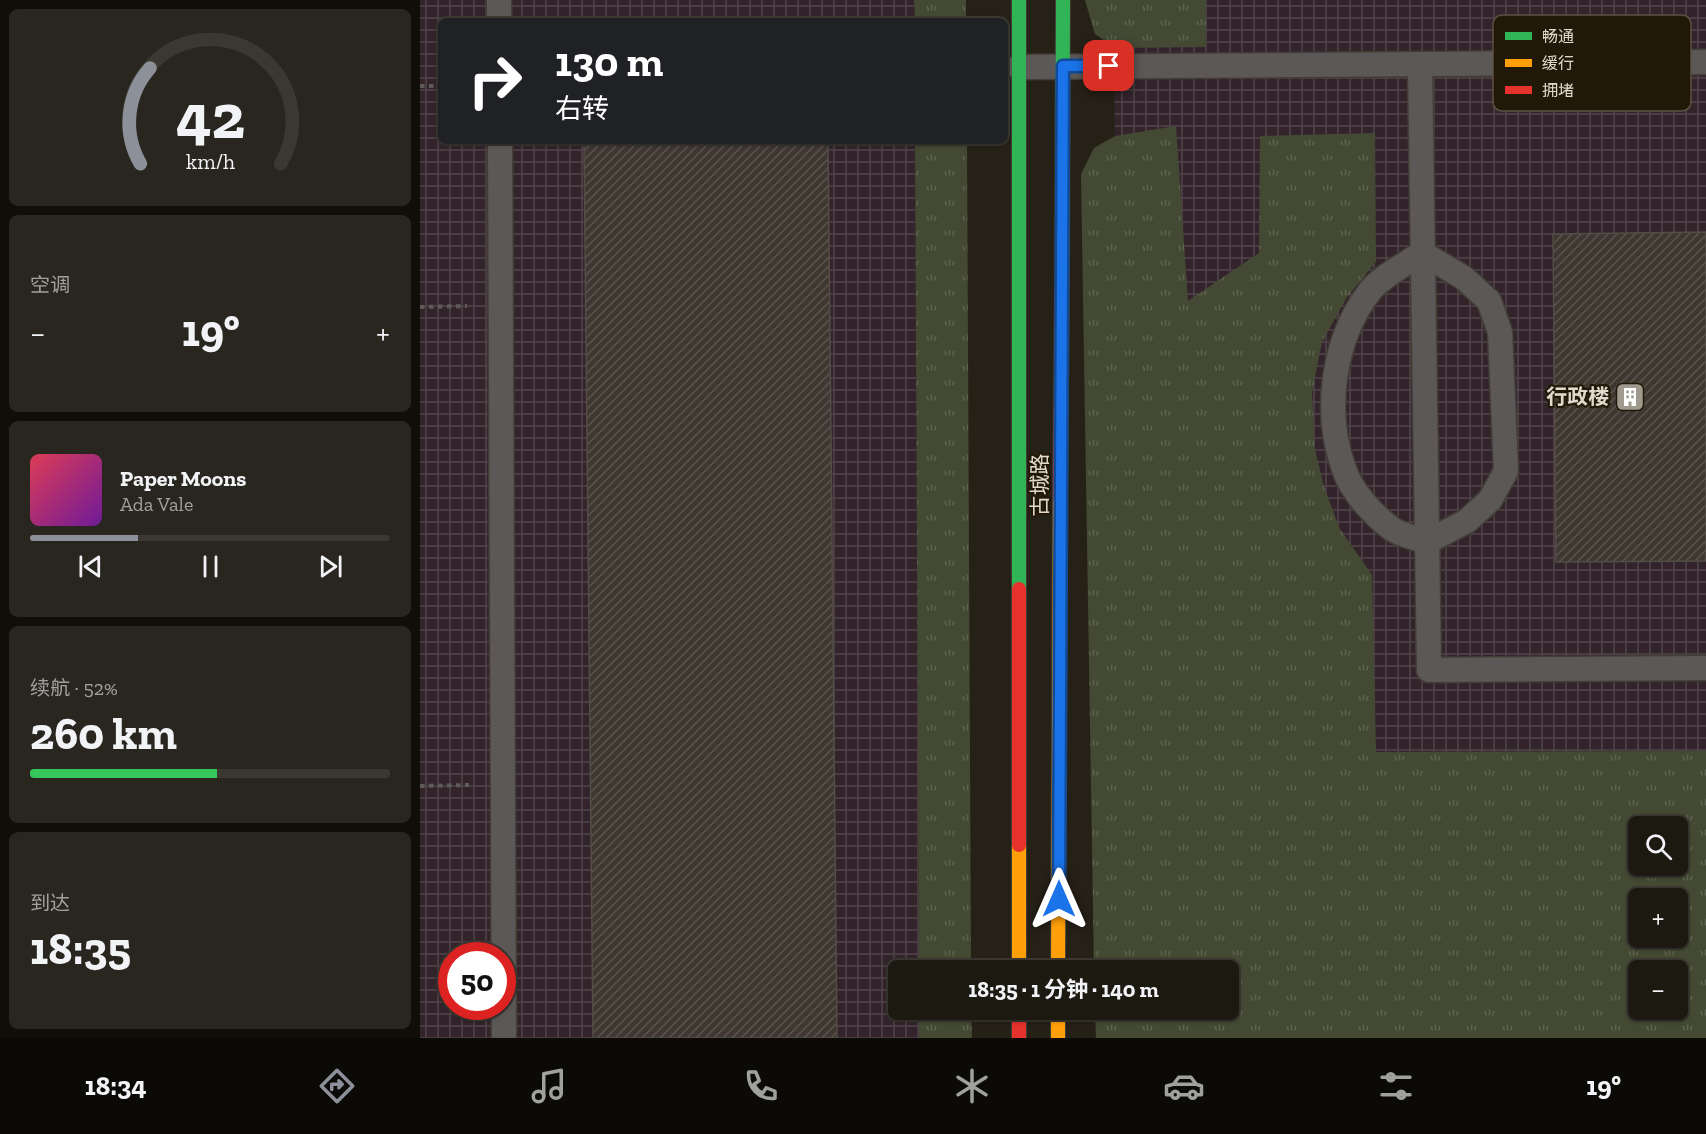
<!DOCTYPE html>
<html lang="zh">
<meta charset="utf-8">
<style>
:root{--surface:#1c1911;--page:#29261f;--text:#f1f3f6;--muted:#a0a09f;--line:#3a3831;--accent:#8c9099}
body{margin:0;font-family:"Zilla Slab","Noto Sans SC",serif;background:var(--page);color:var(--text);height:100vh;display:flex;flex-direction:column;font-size:22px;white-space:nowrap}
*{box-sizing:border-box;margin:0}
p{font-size:20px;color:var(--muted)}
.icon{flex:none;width:33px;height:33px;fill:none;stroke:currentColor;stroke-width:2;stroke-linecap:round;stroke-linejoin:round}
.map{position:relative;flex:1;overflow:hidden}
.drawer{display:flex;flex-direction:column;gap:9px;padding:9px;background:#0f0e09;width:420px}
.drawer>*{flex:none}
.hud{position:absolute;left:18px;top:18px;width:570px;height:126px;border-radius:9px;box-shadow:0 2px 4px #0004,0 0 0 2px var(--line);background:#202124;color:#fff;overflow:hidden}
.fabs{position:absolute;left:1208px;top:816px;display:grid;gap:12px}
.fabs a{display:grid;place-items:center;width:60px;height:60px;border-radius:9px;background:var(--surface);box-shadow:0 2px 4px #0004,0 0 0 2px var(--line);font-size:30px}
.speed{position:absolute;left:18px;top:942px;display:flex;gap:12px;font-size:30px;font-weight:700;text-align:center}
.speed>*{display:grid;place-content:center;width:78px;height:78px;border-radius:50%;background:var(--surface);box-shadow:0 2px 4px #0004,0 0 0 2px var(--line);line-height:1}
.speed .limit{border:9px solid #d22;background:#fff;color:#111}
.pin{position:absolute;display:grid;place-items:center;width:51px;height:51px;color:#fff;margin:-26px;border-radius:12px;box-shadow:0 3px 9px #0006}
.me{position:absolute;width:66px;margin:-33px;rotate:0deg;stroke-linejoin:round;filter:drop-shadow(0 0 4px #0008)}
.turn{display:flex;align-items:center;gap:21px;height:126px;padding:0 18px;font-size:27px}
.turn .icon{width:78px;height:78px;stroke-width:2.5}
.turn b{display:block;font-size:42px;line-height:51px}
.big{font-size:45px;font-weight:700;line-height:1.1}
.drawer .card{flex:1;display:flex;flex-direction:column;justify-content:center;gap:9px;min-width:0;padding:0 21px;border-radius:9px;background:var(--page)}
.drawer .dial{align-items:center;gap:0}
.dial svg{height:156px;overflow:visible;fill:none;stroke:var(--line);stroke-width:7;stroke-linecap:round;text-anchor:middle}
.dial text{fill:var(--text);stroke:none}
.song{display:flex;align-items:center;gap:18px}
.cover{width:72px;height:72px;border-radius:9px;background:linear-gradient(135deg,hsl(350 70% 55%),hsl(280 70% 35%))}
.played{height:6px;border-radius:3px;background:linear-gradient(90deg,var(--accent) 30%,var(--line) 30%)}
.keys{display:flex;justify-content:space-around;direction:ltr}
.heat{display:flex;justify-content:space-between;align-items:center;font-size:33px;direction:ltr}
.charge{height:9px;border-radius:4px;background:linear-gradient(90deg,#34c759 52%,var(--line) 0)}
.trip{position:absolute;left:468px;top:960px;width:351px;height:60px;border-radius:9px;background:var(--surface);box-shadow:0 2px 4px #0004,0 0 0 2px var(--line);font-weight:700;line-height:60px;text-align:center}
.tabs{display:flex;height:96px;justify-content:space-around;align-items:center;background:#0b0a07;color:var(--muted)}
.tabs .icon{width:42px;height:42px}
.tabs .on{color:var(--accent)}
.tabs b{font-size:27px;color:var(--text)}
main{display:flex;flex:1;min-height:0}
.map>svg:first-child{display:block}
</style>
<main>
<section class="drawer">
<div class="card dial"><svg viewBox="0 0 100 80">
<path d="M14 69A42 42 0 1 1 86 69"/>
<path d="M14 69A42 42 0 0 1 19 20" stroke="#8c9099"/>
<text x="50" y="56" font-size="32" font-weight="700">42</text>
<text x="50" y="72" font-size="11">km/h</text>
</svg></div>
<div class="card"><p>空调</p>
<div class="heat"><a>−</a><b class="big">19°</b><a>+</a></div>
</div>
<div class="card">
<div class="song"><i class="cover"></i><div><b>Paper Moons</b><p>Ada Vale</p></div></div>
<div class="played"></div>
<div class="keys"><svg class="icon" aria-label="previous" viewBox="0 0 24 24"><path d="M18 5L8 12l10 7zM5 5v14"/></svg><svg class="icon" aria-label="pause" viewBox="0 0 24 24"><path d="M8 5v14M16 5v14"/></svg><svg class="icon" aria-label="next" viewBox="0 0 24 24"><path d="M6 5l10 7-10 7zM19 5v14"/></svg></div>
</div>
<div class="card"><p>续航 · 52%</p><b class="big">260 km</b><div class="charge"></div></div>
<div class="card"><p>到达</p><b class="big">18:35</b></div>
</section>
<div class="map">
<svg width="1286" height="1038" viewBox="0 0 1286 1038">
<defs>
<pattern id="industrial-grid" width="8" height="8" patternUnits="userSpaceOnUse" patternTransform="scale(1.5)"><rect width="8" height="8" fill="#33242c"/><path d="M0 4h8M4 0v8" fill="none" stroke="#504349"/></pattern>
<pattern id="grass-tufts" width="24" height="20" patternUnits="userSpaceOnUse" patternTransform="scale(1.5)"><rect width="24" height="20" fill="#434933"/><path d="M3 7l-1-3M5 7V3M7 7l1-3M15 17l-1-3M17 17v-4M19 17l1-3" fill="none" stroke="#5e634f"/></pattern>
<pattern id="building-hatch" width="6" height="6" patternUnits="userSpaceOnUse" patternTransform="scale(1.5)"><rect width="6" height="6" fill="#3e3831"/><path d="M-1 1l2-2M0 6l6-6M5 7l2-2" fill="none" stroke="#5a544e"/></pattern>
</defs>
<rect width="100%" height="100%" fill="#262117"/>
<path fill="url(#industrial-grid)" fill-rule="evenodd" d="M0 0H494L495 21H21V141H495L499 970H478V1010H499V1038H0ZM32 956H82V1006H32Z
M694 0H1286V1038L808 1010V970H698ZM1218 826H1257V866H1218ZM1218 898H1257V938H1218ZM1218 970H1257V1010H1218Z"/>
<path fill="url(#grass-tufts)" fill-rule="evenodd" d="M494 0H546V21H495Z
M665 0H786V47L695 48 675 34Z
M756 126 768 301 839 253 840 136 955 133 956 262 927 297 902 342 892 392 895 449 904 487 920 529 952 575 956 752 1286 751V1038H676L675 1010H808V970H674L661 174 674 148 695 136ZM1257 826V866H1218V826ZM1257 898V938H1218V898ZM1257 970V1010H1218V970Z
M495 141H547L551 970H499Z
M499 1010H551L552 1038H499Z"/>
<path fill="url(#building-hatch)" stroke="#534d46" stroke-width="1.5" d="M164 141H408L417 1038H173Z
M1286 232V561L1136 562 1133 234Z"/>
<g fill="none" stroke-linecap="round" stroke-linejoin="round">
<g stroke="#423e36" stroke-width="27">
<path id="lane" d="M79 0V21
M1000 64 1009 670 1286 668
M599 67 1286 62
M80 141 84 1038
M1002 253 1044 278 1069 301 1080 332 1086 471 1070 500 1047 521 1007 542C996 538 981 535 972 529 954 516 931 491 924 469 903 412 913 339 950 291 962 276 986 264 1002 253Z"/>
</g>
<g stroke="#423e36" stroke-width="16">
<path id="fast" d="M599 0V589
M642 287 643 0"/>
</g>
<g stroke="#423e36" stroke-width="16">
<path id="slow" d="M599 845V970
M638 970 640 498
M638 1010V1038"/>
</g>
<g stroke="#423e36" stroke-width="16">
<path id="jam" d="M640 498 642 287
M599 589V845
M599 1010V1038"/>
</g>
<path stroke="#5f5c58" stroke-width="4" stroke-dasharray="4.5 4.5" stroke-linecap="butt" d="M0 86H21
M0 307 47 306
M0 786 49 785"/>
<use href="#lane" stroke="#5c5858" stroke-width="24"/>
<use href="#fast" stroke="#30b455" stroke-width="14"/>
<use href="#slow" stroke="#ff9f0a" stroke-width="14"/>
<use href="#jam" stroke="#e5322d" stroke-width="14"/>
</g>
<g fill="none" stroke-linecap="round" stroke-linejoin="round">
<g stroke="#114b97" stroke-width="15">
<path id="route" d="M639 899 643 66H689"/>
</g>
<use href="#route" stroke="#1a73e8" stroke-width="10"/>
</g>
<defs>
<g id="building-square" transform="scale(1.5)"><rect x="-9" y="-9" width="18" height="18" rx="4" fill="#9f998e" stroke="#221808"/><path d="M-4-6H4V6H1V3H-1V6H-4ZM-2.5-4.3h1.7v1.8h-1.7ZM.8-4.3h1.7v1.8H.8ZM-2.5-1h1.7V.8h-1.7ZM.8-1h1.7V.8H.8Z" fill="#fff"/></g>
</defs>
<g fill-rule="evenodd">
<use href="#building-square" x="1210" y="397"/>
</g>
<g text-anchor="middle" stroke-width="4.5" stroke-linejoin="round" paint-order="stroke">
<g font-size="21" font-weight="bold" fill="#e0d9ce" stroke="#221808" text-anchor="end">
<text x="1189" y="404">行政楼</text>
</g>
<g font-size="21" fill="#e0d9ce" stroke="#221808">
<text transform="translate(620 485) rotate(-90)" y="7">古城路</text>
</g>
</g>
<rect x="1073" y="15" width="198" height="96" rx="9" fill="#221808" stroke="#5b5243" stroke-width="1.5"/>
<rect x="1085" y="32" width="27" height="8" fill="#30b455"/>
<rect x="1085" y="59" width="27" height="8" fill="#ff9f0a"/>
<rect x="1085" y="86" width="27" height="8" fill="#e5322d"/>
<g font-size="16" fill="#e0d9ce">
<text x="1122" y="42">畅通</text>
<text x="1122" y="69">缓行</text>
<text x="1122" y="96">拥堵</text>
</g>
</svg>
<div class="fabs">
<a><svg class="icon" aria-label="search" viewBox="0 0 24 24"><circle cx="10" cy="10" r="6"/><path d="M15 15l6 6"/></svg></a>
<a>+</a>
<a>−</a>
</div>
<div class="speed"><div class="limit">50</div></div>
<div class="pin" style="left:689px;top:66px;background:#d93025"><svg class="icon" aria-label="arrive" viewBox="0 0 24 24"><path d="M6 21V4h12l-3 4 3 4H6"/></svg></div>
<svg class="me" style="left:639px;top:899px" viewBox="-20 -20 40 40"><path d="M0-17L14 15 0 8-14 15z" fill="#1a73e8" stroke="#fff" stroke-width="4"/></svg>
<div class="trip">18:35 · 1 分钟 · 140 m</div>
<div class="hud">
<div class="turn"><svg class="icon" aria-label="right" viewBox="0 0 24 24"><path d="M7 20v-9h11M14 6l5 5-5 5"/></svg><div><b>130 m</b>右转</div></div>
</div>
</div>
</main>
<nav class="tabs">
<b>18:34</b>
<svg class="icon on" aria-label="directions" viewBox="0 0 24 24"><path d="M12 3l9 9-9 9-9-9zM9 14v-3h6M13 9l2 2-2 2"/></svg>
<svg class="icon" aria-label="music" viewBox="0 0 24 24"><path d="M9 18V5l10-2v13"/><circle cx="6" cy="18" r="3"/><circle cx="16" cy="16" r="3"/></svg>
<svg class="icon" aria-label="phone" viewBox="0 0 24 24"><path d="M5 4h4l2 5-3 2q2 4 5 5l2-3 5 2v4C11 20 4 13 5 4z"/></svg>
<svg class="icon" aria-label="climate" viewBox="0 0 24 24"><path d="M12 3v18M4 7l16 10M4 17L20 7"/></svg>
<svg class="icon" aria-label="car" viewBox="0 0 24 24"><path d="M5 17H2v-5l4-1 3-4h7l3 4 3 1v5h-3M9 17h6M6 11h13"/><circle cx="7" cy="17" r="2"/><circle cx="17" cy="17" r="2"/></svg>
<svg class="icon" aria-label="filters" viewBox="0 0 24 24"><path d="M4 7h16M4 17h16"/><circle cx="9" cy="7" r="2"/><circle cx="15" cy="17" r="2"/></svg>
<b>19°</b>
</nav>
